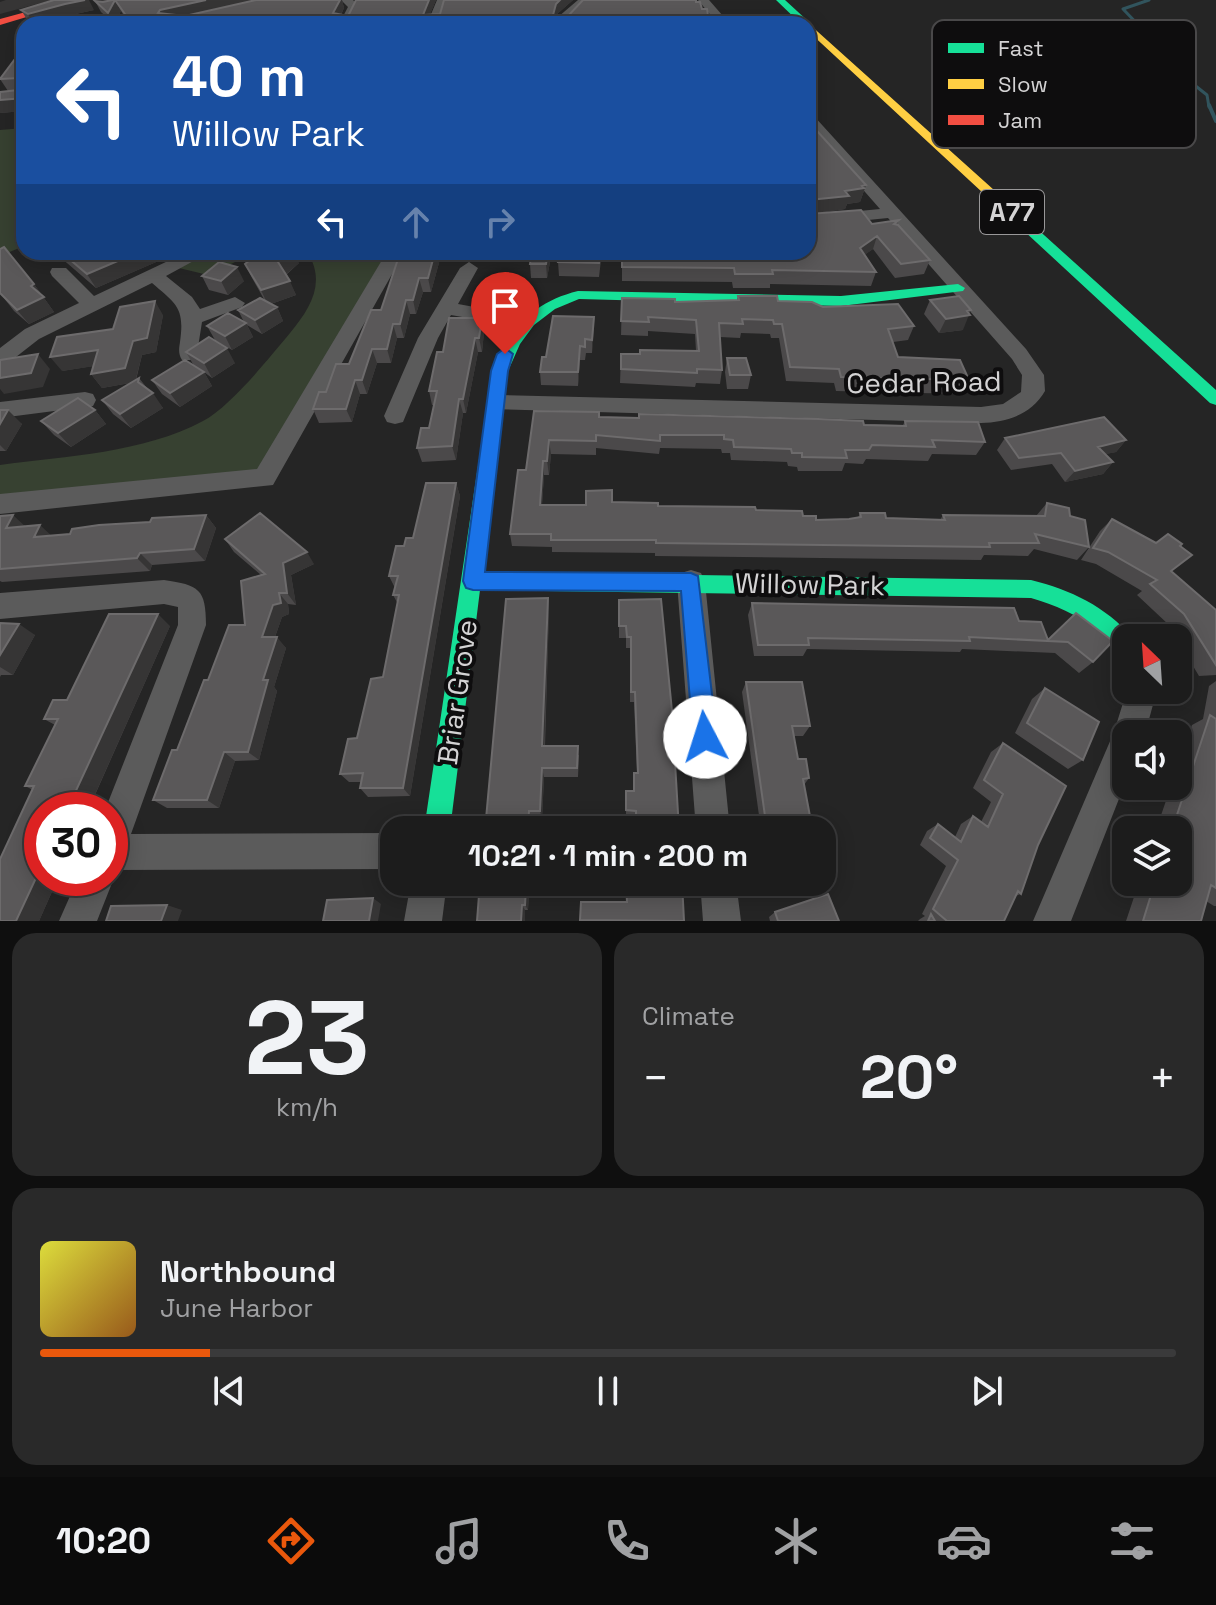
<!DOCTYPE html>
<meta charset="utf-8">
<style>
:root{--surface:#1c1c1c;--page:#292929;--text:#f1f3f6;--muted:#a0a1a3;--line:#3a3a3b;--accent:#ea580c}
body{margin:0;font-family:"Space Grotesk",sans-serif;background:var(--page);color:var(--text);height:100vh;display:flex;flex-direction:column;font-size:30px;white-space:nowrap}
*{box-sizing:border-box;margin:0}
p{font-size:26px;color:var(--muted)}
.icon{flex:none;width:44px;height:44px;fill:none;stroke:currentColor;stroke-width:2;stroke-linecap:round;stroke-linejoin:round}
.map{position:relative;height:921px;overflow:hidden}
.drawer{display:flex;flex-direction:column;gap:12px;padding:12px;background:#0f0f0f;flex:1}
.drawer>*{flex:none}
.banner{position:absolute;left:16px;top:16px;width:800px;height:244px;border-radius:24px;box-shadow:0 4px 20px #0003,0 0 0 2px var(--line);background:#1a4fa0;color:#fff;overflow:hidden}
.needle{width:52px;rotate:335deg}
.buttons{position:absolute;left:1112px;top:624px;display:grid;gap:16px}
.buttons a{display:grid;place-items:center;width:80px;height:80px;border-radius:16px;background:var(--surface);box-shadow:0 4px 20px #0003,0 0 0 2px var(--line);font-size:40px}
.speed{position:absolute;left:24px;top:792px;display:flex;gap:16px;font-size:40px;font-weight:700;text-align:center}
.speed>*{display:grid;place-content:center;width:104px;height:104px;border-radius:50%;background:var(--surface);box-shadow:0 4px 20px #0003,0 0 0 2px var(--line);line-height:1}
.speed .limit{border:12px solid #d22;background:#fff;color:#111}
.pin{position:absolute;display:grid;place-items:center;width:68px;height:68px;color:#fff;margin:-82px -34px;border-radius:50% 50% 50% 0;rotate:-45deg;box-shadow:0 0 8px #0007}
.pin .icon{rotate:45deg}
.me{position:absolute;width:88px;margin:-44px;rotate:355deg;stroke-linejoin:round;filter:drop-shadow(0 0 6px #0008)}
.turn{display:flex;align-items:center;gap:28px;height:168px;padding:0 24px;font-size:36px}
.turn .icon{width:104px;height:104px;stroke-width:2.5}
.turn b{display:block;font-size:56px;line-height:68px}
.lanes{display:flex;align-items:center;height:76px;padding:0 24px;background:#0003;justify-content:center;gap:40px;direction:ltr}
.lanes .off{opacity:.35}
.big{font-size:60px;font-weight:600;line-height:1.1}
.drawer .widget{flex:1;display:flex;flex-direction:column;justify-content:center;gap:12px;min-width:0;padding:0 28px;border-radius:24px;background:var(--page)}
.drawer .dial{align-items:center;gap:0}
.dial b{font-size:104px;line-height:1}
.song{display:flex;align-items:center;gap:24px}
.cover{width:96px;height:96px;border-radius:12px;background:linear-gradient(135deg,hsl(60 70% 55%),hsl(30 70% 35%))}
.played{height:8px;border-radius:4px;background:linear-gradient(90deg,var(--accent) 15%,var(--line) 15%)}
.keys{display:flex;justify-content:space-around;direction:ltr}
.heat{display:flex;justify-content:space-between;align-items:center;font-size:44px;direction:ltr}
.drawer .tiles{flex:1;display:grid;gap:12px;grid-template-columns:1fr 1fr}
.widget:last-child{grid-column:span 2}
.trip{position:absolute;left:380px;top:816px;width:456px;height:80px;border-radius:24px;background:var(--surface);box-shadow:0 4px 20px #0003,0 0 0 2px var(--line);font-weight:600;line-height:80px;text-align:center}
.menu{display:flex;height:128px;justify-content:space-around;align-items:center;background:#0b0b0b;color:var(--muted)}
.menu .icon{width:56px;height:56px}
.menu .on{color:var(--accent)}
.menu b{font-size:36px;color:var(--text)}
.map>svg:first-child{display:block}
</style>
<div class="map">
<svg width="1216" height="921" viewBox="0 0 1216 921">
<rect width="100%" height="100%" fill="#252525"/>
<path fill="#374131" d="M24 128V246L0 256V130Z
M203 252H256L208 275 179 268Z
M307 252H386L391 260 264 478 0 510V465C67 456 143 453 203 421 231 406 269 358 290 333 310 309 327 282 307 252Z"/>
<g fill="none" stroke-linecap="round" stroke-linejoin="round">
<path stroke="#31545d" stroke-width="3" d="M1149 0 1123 9 1171 59 1176 66 1173 68 1207 95 1209 107"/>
<path stroke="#31545d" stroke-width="4" d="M1209 105 1216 121"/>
<path fill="#5b5b5b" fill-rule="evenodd" d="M341 0H353L359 6 351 24H339L348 7Z
M437 0H447L439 24H427Z
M578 0H590L567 24H555L558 17Z
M698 0H709L730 24H718Z
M808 114 813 115 1026 349 1044 375 1045 391C1031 415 1007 422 981 423L489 409 486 403 489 397 497 395 981 407 1003 404 1021 392 1022 375 1012 359 888 218 808 226V216L880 209 808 127Z
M187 252H210L166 276 192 297 200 309 235 297 245 303 242 307 202 322 196 360H182C178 353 179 349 180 342 185 307 176 304 152 283L39 339 7 364 0 366V348L25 329 79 303 52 276 50 272 52 268H66L94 296Z
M391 255 400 260 273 485 0 514V494L257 469 382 260Z
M469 262 478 268 458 304 524 316 534 322 524 328 451 315 438 338 403 422 395 424 387 422 384 416 418 338 460 268Z
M85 392 93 394 96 400 93 406 0 418V402Z
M691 570 701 573 705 582 730 830H696L677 582 681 573Z
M164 580C199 585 206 589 206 625L131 834 394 833V869L111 870 114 878 97 921H59L78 878H110V810H105L178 625V607L164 604 0 619V593Z
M1127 690H1157L1145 734H1126V781L1071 921H1033L1114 732Z
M411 882H447L442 921H404Z
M700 882H736L741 921H703Z"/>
<path fill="#16e098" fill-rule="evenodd" d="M776 0H785L809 22V26L801 24Z
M996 199H1004L1216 390V405L1210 403 996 205Z
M958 284 965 288 963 291 841 306 579 299 555 309 534 325 520 344 508 371 483 572 1031 580C1071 590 1105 606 1133 638H1126V656C1114 651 1107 639 1096 630 1077 614 1055 605 1031 598L480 590 450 830H424L492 371C509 329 533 302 578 291L841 296Z"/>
<path fill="#ffcf43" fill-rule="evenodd" d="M808 23 1004 199V205H996L808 31V24H806Z"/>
<path fill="#f24e42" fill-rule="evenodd" d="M70 0H83L0 25V19Z"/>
</g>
<path fill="#4b494a" d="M97 0H342L344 8 341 15 348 16 356 0H436L430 14H440L444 0H573L556 15 702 9 708 15 715 24H129L121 11 114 24 101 12 95 1 103 2 108 1Z
M21 10H94L71 15 38 24H33L28 21Z
M24 47V111L0 113V92L8 91 0 79Z
M808 121 866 185 860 202 847 204 845 209 809 214 872 224 899 220 897 225 930 260 924 274 895 278 873 249 864 255 876 272 871 286 770 284V288H733L732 282 622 281V261L601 260 599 277 559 276 558 262 560 252H808Z
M45 252H176L177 253 96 288 60 257 54 260Z
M532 252H550V262L547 278H531L530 264Z
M440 259 431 292H423L416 314H410L404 338H397L391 363H377L367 394H360L352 422 319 423 313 409 349 364 381 310Z
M299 263 286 275 296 295 271 304 277 307 283 321 262 334 247 325 253 337 232 350 215 340 207 326 244 322 238 310 265 301 252 278 245 264Z
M202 276 244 281 228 295 209 290Z
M34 284 54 312 29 324 14 311 0 293Z
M738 296 823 307 914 326 908 340 893 342 898 357 969 380 962 394 836 391 834 383 786 381 779 338H771L770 334 741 333 740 338 720 337 722 370 720 384 696 383 695 387 620 383 621 354 696 351 695 334 648 331V336L621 335 622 298 675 302 737 300Z
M930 300 963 330 939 333 924 314Z
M163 315 156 352 142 355 136 380 139 378 163 408 131 428 113 414 102 400 130 383 102 388 91 374 93 366 62 371 113 329Z
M594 317 592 353H586L585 360H580L578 386 541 385 540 372 546 357Z
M482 318 484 332 482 352H478L466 413H463L456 460 422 462 417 448 429 428 434 405H432L429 391 443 352Z
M186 352 235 363 212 378 204 372 212 386 180 407 162 394 152 380 194 366Z
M727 358 751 375 748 389H727L725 372Z
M0 410 22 424 6 451H0Z
M95 410 106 424 71 447 54 435 41 421Z
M534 411 599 417 903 425 905 421 985 442 976 455 932 454 928 461 866 459 863 464 845 463 842 471H798L797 467 788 466 787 462 731 460 730 453H722L721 449 660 448 659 454 596 448V455L551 454 549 475H544L542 505H586L612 502 658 506 756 510 803 516 816 520 849 519 858 518 860 513 886 518 940 520 943 515 1036 516 1047 503 1070 516 1089 547 1077 560 1034 549 1028 556 984 555 981 560 655 556V553L552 552V547L512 546 510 534 526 470Z
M1005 438 1126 440 1116 452 1105 454 1113 462 1103 474 1065 482 1052 464 1011 470 997 450Z
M456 483 460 496 410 796 368 797 360 788 361 782H349L340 774 383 677 398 604 393 595 395 588 389 576 404 546 413 538Z
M206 515 216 528 205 561 152 565 150 571 2 582 0 581V516L51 536 70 534 150 522Z
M1112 519 1156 543 1180 546 1172 572 1216 610V675L1199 676 1178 641V638H1176L1169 625 1137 595 1142 591 1096 564 1081 560 1100 531Z
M225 539 314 564 291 575 296 605 288 604 289 614 282 617 275 637 286 648 274 687 277 691 259 760 235 761 219 808H167L153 800 177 750 208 680 245 625 261 575 234 552Z
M548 598 549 610 545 746 579 755 578 777H544L542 819H532L531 830H485Z
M661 599 679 830H635V818H626V791H633L634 773H637L634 702H630V648H626V638H619V600Z
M752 603 1019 621 1048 640 1076 613 1093 662 1079 673 1055 653 962 649 960 652 807 649 803 656H754L748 615Z
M0 623 35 635 13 675H1L0 677Z
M170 626 39 921H0L33 790 25 786 55 725 44 719 67 700Z
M1216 681V906H1214L1206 901 1201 921H1126L1139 882H1178V830H1156L1171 786H1178V766L1192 725 1203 719 1209 686Z
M746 682 810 726 803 736H794L798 759 809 778 804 785 812 827 819 830H761L742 692Z
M1045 688 1083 760 1068 769 1015 733 1032 699Z
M1003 743 1038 845 1021 894 1015 896 1004 921H918L920 919 925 916 922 914 946 866 920 845 927 831 938 824 955 837 961 824 973 816 981 822 991 802 973 788 991 752Z
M480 882H540L539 893 529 892 528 910H525V921H477Z
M775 912 839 921H770L769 917Z"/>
<path fill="#363535" d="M6 0H52L0 14V2Z
M85 0H89L94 10 71 15 38 24H34L28 14 65 4Z
M108 0H119H115L121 11 114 24 108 13Z
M206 0H260L163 24 158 13 160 10Z
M340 0H342L344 8 336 24 333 13Z
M429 0H436L426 24 423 15Z
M560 0H573L556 15H553L556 4Z
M489 20V24H466Z
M24 98V111L0 113V100Z
M866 185 860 202 847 204 845 209 808 214 809 200Z
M877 236 873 249 855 262 860 248Z
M48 252H56L60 257 54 260Z
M139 252H176L177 253 96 288 87 274Z
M291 252H295L299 263 284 276 278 262Z
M435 252H438L440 259 431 292 428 278Z
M548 252H550V262L547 278 546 264Z
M237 267 244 281 228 295 221 281Z
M419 278 423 292 416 314 413 300Z
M290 281 296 295 268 305 261 290Z
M34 284 54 312 29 324 17 310 31 286Z
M406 300 410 314 404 338 400 324Z
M155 301 163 315 156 352 142 355 135 382 102 388 91 374 133 341Z
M277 307 283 321 262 334 255 320Z
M971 310 963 330 939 333 946 319Z
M594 317V331L592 353V340Z
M482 318 484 332 482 352 479 338Z
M246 323 253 337 232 350 225 336Z
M393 324 397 338 391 363 387 349Z
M475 338 478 352 466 413 463 399Z
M580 346V360L578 386V372Z
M227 348 235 363 212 378 204 363Z
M372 349 377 363 367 394 362 380Z
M98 350 108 364 62 371 50 357Z
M38 354 50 369 43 387 4 394 0 389V378Z
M204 372 212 386 180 407 170 393Z
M355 380 360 394 352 422 346 409Z
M153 393 163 408 131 428 120 414Z
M459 399 463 413 456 460 452 446Z
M8 410 22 424 6 451 0 445V424Z
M95 410 106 424 71 447 58 433Z
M549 440 551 454 549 475 547 461Z
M1126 440 1116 452 1088 458 1098 447Z
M543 461 544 475 541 518 540 505Z
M1113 462 1103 474 1065 482 1075 471Z
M456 483 460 496 410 796 403 788Z
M13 515 27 528H6Z
M206 515 216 528 205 561 194 549Z
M40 525 54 538 34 537Z
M307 552 314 564 291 575 296 605 287 593 283 563Z
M140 553 152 565 150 571 137 558Z
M279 593 288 604 289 614 282 617 271 648 262 637 273 605Z
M548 598 549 610 544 755 542 746Z
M158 614 170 626 88 810H67Z
M19 624 35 635 13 675 0 667V655Z
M277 637 286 648 274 687 277 691 259 760 248 752 263 680Z
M224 752 235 761 219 808 207 800Z
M542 768 544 777 542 819 540 811Z
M529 811 532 819 531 830H528Z
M42 865V878H58L39 921H16Z
M526 887 529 892 528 910 525 905Z
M373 898 381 904 378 921H369Z
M167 905 182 910 178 921H161Z
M522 905 525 910V921H521Z"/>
<path fill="#5a5859" stroke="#6d6b6c" stroke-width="2" d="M54 0H85L65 4 28 14 21 10Z
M112 0H206L160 10 158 13 185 16 256 0H340L333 13 348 16 356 0H429L423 15 440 14 444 0H560L556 4 553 15H569L583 0H696V2H700L702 9H707L708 15H712L715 24H487L489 20 466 24H261V23L219 22 217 24H132L115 0 108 13 95 1 103 2Z
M24 47V98L0 100V92L18 90 19 78 0 79Z
M808 121 866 185 862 186 864 188 845 191 849 196 809 200V214L861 210 872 224 899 220 894 224 898 225 930 260 901 264 877 236 860 248 876 272 772 270 773 274H735L734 268 622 267V252H808Z
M4 247 34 284 31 286 44 297 17 310 0 293V249Z
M61 252H139L87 274Z
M260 252H291L278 262 290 281 261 290 245 264Z
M412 252H435L428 278H419L413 300H406L400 324H393L387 349H372L362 380H355L346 409H313L319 392H326L336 364H349L371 310H381L399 256H411Z
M532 252H548L546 264H530Z
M560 252H600L599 263 558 262Z
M219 262 237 267 221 281 202 276Z
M738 296H777L778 301 812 302 823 307 898 304 914 326 888 329 898 357 960 360 969 380 841 377 839 369 790 367 782 324H774L773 320 742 319 743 324 719 323 722 370 697 369V373L621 369V354H640V350L699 351 696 320 648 317 649 322 621 321 622 298 675 299V302L739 300Z
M959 296 971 310 967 311 970 315 946 319 930 300Z
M260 298 277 307 255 320 238 310Z
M155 301 147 338 133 341 125 368 91 374 98 350 50 357 57 337 113 329 120 307Z
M228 313 246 323 225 336 207 326Z
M553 316 594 317 592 340 585 339V347L580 346 578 372H540L542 357H546Z
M449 318H482L479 338H475L463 399H459L452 446 417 448 421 428H429L437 391H429L437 352H443Z
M209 337 227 348 204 363 186 352Z
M38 354 31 373 0 378V360Z
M727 358H746L751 375H730Z
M185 360 204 372 170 393 152 380Z
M139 378 138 382 153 393 120 414 102 400Z
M78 398 95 410 58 433 41 421Z
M0 410H8L0 424Z
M534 411 599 412V417L639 418V414L818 419 863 421 864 425 906 426 905 421 978 422 985 442 932 440 935 447 872 445 869 450H845L847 458 802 457V453H792L791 449 734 447 733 440 724 439V435H660V441L596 435V441L549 440 547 461H543L540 505H586V491L612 490V502L658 503V506L755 507 756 510 802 511 803 516H816V520L849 519 861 517 860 513H885L886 518 945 520 943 515 1045 516 1047 503 1069 508 1070 516 1085 520 1089 547 1035 534 1039 543H989L990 547 656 543V540H551V534H510L518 470H526Z
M1104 417 1126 440 1098 447 1113 462 1075 471 1061 453 1019 458 1005 438Z
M426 483H456L403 788H360L363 773 340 774 348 739 357 738 371 679 383 677 399 595H393L398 576H389L396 546H404L406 538H413Z
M260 513 307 552 283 563 287 593H279L281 603 273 605 262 637H277L263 680H268L248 752H224L207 800H153L172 750H177L204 680H208L229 625H245L241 581 265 574 225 539Z
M13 515 6 528 40 525 34 537 70 534 72 529 99 525 150 522 152 518 206 515 194 549 140 553 137 558 0 569V516Z
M1112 519 1156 543 1168 534 1182 544 1180 546 1192 555 1171 571 1216 610V665L1184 614 1150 584 1157 580 1108 552 1093 548Z
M548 598 542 746H578L577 768H542L540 811H529L528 830H485L506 599Z
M661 599 672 711 679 830H636V811L626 810V791H634V773H638L635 692H631V637H627L626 626H619V600Z
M752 603 1014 608 1019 621 1041 622 1048 640 1076 613 1113 641 1093 662 1068 642 969 637 970 641 808 638 809 645H758Z
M109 614H158L67 810H42V865L16 921H0V859L34 786H25L58 719H44L53 700H67Z
M0 623 19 624 0 655Z
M746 682H802L810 726H792L798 759H806L809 778 803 779 812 827 819 828V830H767Z
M1045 688 1099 722 1083 760 1027 723Z
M1210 715 1216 719V888L1211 885 1201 921H1143L1155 882H1178V830H1172Z
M1003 743 1066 786 1038 845 1021 894 1018 891 1004 921H947L933 909 958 860 930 838 938 824 961 842 973 816 988 827 1003 794 984 780Z
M480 882H537V887H526L525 905H522L521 921H477Z
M626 882H682L684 921 580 920 581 902H627Z
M828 894 839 921H778L775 912Z
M373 898 369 921H323L327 900Z
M167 905 161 921H106L111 906Z
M931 914 935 921H928Z"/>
<path fill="#1a73e8" stroke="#114b97" stroke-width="2" d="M505 348 513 354 508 371 485 572 691 573 698 576 717 737 714 746 705 749 696 746 693 737 681 591 473 590 466 588 463 581 491 371 497 354Z"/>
<g text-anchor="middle" stroke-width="8" stroke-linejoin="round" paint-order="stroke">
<rect fill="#0e0d0e" stroke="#999899" stroke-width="2" x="980" y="190" width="64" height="44" rx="6"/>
<g font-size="26" font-weight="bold" fill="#d4d3d4">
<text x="1012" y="221">A77</text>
</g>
<g font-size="28" fill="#d4d3d4" stroke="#0e0d0e">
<text transform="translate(924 382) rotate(-1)" y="10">Cedar Road</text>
<text transform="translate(810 584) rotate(1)" y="10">Willow Park</text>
<text transform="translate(457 692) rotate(-82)" y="10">Briar Grove</text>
</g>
</g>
<rect x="932" y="20" width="264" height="128" rx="12" fill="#0e0d0e" stroke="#494849" stroke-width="2"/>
<rect x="948" y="43" width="36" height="10" fill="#16e098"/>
<rect x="948" y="79" width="36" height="10" fill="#ffcf43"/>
<rect x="948" y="115" width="36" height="10" fill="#f24e42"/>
<g font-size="22" fill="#d4d3d4">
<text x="998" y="56">Fast</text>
<text x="998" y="92">Slow</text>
<text x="998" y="128">Jam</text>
</g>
</svg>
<div class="buttons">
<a><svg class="needle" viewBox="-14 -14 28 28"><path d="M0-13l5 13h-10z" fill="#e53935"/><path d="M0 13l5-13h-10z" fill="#a0a1a3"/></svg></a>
<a><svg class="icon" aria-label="sound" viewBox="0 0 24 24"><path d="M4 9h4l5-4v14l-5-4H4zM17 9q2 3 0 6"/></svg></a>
<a><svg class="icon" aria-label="layers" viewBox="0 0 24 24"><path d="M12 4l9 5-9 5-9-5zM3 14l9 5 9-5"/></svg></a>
</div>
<div class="speed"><div class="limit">30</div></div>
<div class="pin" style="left:505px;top:354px;background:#d93025"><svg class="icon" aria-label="arrive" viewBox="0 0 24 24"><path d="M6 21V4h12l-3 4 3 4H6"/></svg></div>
<svg class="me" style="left:705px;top:737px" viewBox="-20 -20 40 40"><circle r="19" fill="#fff"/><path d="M0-13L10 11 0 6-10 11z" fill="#1a73e8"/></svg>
<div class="trip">10:21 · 1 min · 200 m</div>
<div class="banner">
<div class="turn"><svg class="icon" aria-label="left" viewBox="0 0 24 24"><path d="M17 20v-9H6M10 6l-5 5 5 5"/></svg><div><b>40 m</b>Willow Park</div></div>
<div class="lanes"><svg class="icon" aria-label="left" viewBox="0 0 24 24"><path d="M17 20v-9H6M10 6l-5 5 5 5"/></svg><svg class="icon off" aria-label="ahead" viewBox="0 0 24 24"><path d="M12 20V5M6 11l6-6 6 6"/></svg><svg class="icon off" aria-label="right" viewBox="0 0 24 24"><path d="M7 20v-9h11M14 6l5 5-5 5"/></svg></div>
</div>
</div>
<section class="drawer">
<div class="tiles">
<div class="widget dial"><b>23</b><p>km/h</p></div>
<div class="widget"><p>Climate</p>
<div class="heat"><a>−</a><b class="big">20°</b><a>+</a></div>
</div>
<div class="widget">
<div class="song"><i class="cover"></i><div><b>Northbound</b><p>June Harbor</p></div></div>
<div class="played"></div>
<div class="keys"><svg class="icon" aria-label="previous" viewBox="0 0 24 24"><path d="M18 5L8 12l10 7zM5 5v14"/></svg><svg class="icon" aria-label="pause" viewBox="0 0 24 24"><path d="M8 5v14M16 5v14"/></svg><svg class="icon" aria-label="next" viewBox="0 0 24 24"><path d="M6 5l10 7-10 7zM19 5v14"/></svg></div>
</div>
</div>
</section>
<nav class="menu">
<b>10:20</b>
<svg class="icon on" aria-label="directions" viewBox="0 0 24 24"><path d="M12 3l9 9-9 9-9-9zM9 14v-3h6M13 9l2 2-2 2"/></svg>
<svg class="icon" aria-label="music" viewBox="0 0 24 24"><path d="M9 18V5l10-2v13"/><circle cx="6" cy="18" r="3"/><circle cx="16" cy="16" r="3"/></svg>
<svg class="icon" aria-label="phone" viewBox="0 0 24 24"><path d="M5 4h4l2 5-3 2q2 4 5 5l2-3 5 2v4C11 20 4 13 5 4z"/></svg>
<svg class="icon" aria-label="climate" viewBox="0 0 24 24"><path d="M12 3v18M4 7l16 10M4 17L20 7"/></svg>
<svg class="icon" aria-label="car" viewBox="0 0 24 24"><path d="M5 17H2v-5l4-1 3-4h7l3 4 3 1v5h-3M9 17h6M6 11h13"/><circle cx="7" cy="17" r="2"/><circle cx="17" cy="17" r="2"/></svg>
<svg class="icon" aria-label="filters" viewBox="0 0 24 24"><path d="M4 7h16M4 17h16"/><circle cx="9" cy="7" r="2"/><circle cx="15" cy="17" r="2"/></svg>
</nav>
